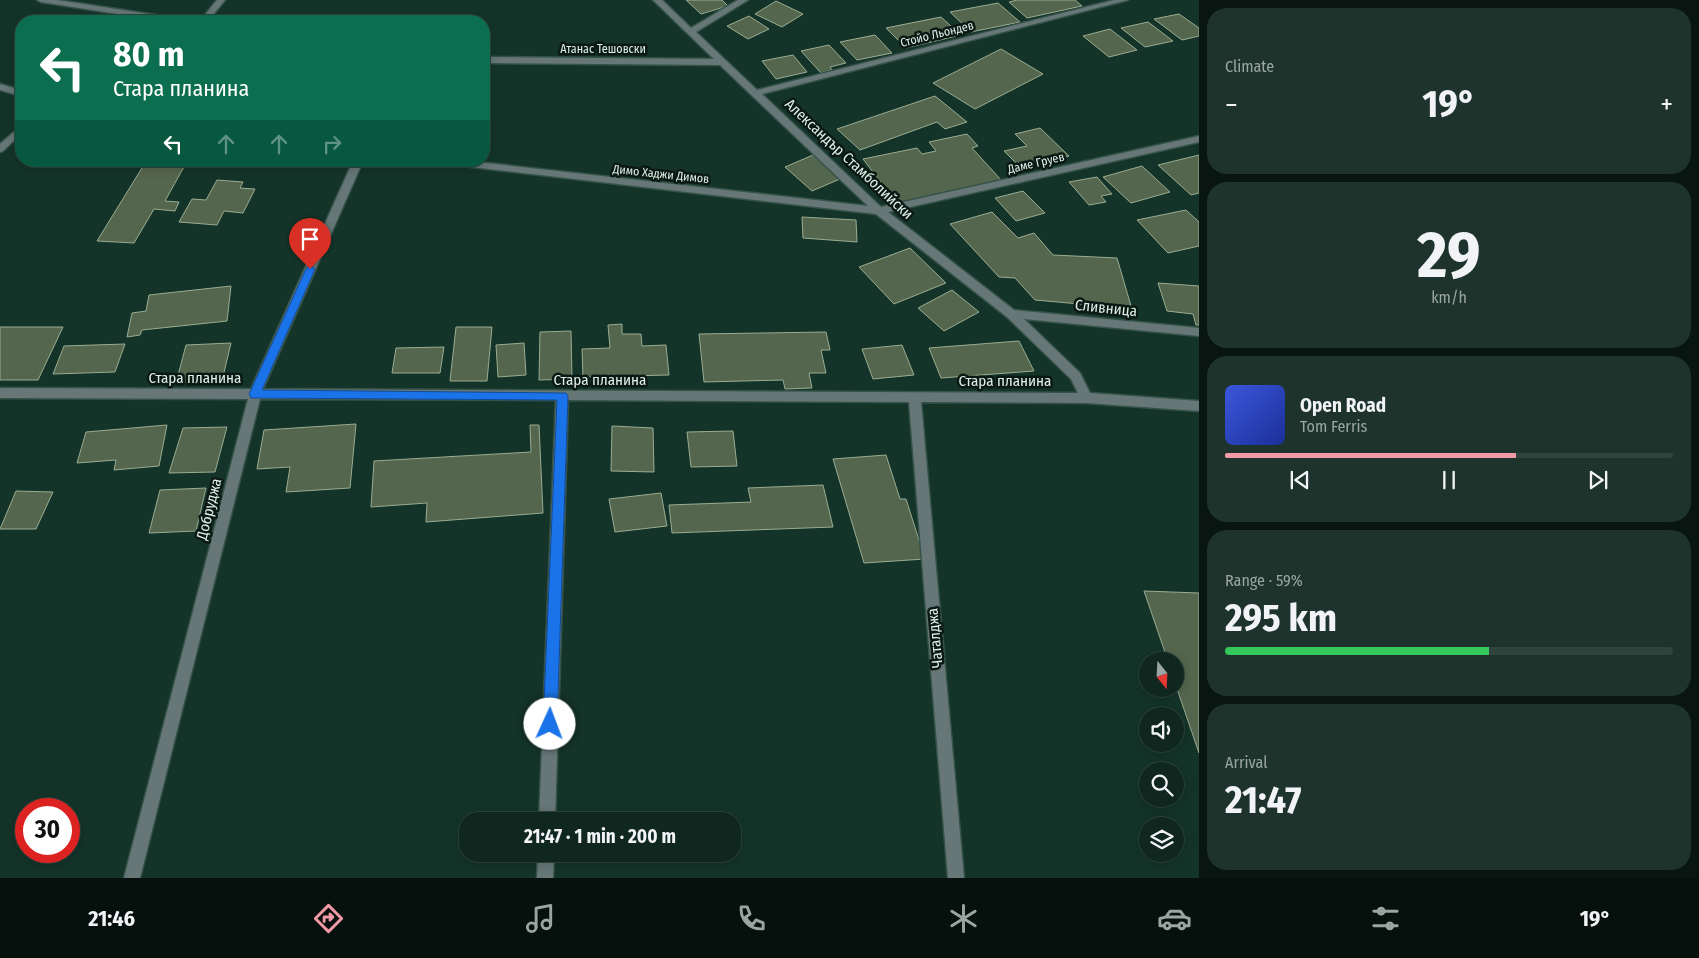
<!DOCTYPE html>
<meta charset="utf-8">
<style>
:root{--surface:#0f271f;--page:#1d332c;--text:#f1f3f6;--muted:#9ba5a4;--line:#2f443d;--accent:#f39aa8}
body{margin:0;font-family:"Fira Sans Condensed",sans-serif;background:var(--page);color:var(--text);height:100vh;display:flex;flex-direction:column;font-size:19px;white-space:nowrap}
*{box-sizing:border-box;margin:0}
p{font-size:16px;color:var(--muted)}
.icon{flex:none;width:28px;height:28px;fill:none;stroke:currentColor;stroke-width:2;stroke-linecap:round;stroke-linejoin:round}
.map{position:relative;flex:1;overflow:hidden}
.panel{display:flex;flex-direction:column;gap:8px;padding:8px;background:#081511;width:500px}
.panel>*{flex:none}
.top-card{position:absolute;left:15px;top:15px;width:475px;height:152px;border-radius:20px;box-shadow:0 2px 12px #0003,0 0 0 1px var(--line);background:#0b6e4f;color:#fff;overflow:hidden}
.needle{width:32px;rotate:162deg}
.tools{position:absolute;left:1139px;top:652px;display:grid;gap:10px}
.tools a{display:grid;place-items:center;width:45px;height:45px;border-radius:50%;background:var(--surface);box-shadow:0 2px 12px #0003,0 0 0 1px var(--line);font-size:25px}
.speed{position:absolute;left:15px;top:798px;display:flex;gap:10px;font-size:25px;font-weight:700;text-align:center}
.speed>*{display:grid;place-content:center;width:65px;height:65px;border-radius:50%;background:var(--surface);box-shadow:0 2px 12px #0003,0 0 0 1px var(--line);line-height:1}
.speed .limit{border:8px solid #d22;background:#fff;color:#111}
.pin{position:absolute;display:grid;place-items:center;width:42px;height:42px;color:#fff;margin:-51px -21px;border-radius:50% 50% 50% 0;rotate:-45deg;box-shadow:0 0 5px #0007}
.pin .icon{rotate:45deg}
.me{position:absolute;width:55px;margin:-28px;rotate:2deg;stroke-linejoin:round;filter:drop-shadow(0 0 4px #0008)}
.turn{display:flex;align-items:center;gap:18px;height:105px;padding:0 15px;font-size:22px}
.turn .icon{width:65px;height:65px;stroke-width:2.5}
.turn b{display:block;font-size:35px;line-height:42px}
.lanes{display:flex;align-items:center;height:48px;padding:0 15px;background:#0003;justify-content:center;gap:25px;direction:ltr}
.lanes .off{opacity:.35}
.big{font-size:38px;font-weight:700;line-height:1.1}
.panel .card{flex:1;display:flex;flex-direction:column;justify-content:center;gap:8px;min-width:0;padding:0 18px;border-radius:20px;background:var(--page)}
.panel .dial{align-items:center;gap:0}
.dial b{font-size:65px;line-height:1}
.song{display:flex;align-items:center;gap:15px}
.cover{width:60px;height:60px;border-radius:8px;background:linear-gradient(135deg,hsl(230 70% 55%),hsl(230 70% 35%))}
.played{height:5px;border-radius:2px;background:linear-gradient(90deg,var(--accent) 65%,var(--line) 65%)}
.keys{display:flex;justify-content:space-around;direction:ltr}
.heat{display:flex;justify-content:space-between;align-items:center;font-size:28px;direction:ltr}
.charge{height:8px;border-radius:4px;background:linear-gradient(90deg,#34c759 59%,var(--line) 0)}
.trip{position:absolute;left:459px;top:812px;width:282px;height:50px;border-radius:20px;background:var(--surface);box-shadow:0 2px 12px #0003,0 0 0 1px var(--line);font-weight:700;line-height:50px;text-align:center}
.menu{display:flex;height:80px;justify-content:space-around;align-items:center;background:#06100c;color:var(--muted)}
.menu .icon{width:35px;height:35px}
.menu .active{color:var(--accent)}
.menu b{font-size:22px;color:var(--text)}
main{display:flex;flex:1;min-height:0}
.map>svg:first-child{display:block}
</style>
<main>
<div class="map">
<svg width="1199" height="878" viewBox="0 0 1199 878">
<rect width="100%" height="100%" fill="#143429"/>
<path fill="#55664e" stroke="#9aad92" d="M686 0H722L728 6 701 14Z
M1017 0H1075L1082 6 1027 18 1009 2Z
M776 1 803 14 782 27 755 14Z
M998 3 1020 22 971 32 950 12Z
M1179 14 1199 28V36L1182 40 1154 19Z
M749 16 769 29 748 39 727 26Z
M941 17 961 35 906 48 886 28Z
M1148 22 1173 41 1145 47 1121 28Z
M1110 29 1137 50 1109 57 1083 36Z
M875 35 892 53 857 60 840 42Z
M829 45 846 63 830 67 832 70 821 73 801 51Z
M1001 49 1043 74 975 109 933 83Z
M793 55 807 72 776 79 762 61Z
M935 96 967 122 945 129 937 122 860 150 837 129Z
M1040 128 1069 156 1021 168 1004 151 1027 146 1015 134Z
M967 134 978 146 972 148 1002 181 898 205 863 159 917 148 922 154 936 151 929 142Z
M813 155 840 179 812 191 785 167Z
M1199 155V193L1191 195 1158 165Z
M145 163 185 165 165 201 179 202 175 211 154 209 134 243 97 241Z
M1142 166 1170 192 1131 203 1103 177Z
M1097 177 1112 194 1101 196 1106 202 1089 205 1069 182Z
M217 180 243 182 240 188 255 189 243 213 224 211 217 225 179 222 192 199 206 200Z
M1023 191 1045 213 1016 221 995 198Z
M1186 210 1199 222V246L1168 253 1137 220Z
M992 212 1018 238 1034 233 1053 255 1117 258 1131 306 1125 308 1035 300 1015 278 999 277 950 224Z
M802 217 856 220 857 242 803 238Z
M910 248 946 283 894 304 859 267Z
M1158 283 1199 286V325H1196L1193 314 1167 311Z
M231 286 227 321 142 330 140 335 127 337 132 313 146 311 149 295Z
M952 290 979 312 944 331 918 308Z
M622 324V334H641L642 346 666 345 669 375 583 377 582 349 610 348 608 325Z
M0 327H63L38 380H0Z
M456 327H492L487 381H450Z
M571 331 572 379 539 380 540 332Z
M826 332 830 350H821L826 373H809L812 388 785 389 783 380 704 382 699 334Z
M1019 341 1034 371 941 378 929 348Z
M231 343 222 381 176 383 186 345Z
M524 343 526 375 498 377 496 345Z
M125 344 115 372 53 374 64 346Z
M902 345 914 375 873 379 862 349Z
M444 347 440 373H392L396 348Z
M356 424 350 488 286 492 290 467 257 469 264 430Z
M167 425 159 466 114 470 116 460 77 463 86 432Z
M530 425H539L543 513 426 522 427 503 371 507 374 461 531 452Z
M612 426 653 428 654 472 611 471Z
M227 427 215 472 169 473 183 428Z
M733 431 737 466 691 467 687 432Z
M886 455 900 499H906L925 559 864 563 833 459Z
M823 485 833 527 672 533 669 505 751 502 748 488Z
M206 488 196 531 149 533 160 490Z
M16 491 53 492 36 529H0Z
M661 493 667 526 615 532 609 499Z
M1144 591 1199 593V753L1175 683V661H1168Z"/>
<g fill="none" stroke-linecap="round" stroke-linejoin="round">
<g stroke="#345248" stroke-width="3">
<path id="minor" d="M37 0H57L176 18 180 21H162L41 2Z
M217 0H225L208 21H200Z
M653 0H662L691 28 738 0H748L696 32 757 90 1114 0H1128L762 94 881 207 1199 136V142L888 212 1014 310 1199 328V336L1024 319 1080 373 1090 393 1199 401V411L1086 403 921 402 964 878H948L909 402 568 400 555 821H539L556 400 260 399 140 878H124L248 399 0 398V388L251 389 353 161H363L263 389 1078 393 1071 379 1007 317 876 214 436 163 434 161H469L868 206 720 65 484 63V57L714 59Z
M0 84 21 90V96L0 90Z
M21 126V134L3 151 0 152V144Z
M538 854H554L553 878H537Z"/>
</g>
<use href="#minor" fill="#677778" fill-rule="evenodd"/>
</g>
<path fill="#1a73e8" stroke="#114b97" d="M310 265 315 269 262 390 566 393 568 396 557 724 555 729 550 731 545 729 543 724 557 400 251 398 249 394 306 269Z"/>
<g text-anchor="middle" stroke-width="5" stroke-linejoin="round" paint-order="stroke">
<g font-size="12" fill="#def0e8" stroke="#0b1914">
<text transform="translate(937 34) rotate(-14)" y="4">Стойо Льондев</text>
<text x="603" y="53">Атанас Тешовски</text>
<text transform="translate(1036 163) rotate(-13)" y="4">Даме Груев</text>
<text transform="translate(661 174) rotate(6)" y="4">Димо Хаджи Димов</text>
</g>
<g font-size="15" fill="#def0e8" stroke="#0b1914">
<text transform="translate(849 159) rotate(43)" y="5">Александър Стамболийски</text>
<text transform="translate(1106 308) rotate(6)" y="5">Сливница</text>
<text x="195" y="383">Стара планина</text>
<text x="600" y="385">Стара планина</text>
<text x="1005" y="386">Стара планина</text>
<text transform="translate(209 509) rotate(-76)" y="5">Добруджа</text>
<text transform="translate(935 638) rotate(-95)" y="5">Чаталджа</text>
</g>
</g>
</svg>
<div class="tools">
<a><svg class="needle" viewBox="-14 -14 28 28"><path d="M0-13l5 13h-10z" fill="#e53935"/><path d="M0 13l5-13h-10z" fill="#9ba5a4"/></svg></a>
<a><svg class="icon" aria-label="sound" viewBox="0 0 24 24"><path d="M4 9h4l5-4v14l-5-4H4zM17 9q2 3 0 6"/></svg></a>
<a><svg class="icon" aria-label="search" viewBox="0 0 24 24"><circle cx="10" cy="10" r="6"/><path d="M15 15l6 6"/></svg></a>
<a><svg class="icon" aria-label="layers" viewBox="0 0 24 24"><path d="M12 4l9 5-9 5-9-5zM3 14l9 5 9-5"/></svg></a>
</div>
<div class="speed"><div class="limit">30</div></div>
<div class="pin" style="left:310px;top:269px;background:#d93025"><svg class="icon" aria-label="arrive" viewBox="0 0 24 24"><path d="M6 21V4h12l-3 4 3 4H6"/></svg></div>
<svg class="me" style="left:550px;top:724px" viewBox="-20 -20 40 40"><circle r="19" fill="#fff"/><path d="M0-13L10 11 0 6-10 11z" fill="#1a73e8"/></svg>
<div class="trip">21:47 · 1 min · 200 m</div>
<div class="top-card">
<div class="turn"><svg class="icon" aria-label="left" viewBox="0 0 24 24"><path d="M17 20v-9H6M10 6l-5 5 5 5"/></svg><div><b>80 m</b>Стара планина</div></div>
<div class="lanes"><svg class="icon" aria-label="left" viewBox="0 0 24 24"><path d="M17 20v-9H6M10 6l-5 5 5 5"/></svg><svg class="icon off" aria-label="ahead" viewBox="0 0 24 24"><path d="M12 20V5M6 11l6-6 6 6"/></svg><svg class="icon off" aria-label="ahead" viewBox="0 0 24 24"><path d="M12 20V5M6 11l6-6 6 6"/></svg><svg class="icon off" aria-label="right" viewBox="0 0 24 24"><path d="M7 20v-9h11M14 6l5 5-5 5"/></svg></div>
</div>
</div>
<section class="panel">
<div class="card"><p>Climate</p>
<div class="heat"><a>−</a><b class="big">19°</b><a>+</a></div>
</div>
<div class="card dial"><b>29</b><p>km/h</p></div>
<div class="card">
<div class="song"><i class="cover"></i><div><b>Open Road</b><p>Tom Ferris</p></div></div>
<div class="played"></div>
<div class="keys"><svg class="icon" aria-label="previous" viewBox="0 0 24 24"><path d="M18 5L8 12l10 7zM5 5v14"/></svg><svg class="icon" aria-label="pause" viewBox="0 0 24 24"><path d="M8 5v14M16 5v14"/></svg><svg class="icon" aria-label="next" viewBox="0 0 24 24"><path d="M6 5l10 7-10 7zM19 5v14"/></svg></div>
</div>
<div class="card"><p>Range · 59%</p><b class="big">295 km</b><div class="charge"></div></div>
<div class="card"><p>Arrival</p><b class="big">21:47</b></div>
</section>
</main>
<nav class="menu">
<b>21:46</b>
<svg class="icon active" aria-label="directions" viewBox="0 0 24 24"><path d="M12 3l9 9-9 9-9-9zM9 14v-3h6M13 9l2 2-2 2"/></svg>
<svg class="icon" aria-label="music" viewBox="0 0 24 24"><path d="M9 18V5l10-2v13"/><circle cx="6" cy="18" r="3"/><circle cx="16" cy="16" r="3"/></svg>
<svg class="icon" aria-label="phone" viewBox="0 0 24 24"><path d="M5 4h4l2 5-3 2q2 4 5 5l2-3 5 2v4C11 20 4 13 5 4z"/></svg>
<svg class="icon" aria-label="climate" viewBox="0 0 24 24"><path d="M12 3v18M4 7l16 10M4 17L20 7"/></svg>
<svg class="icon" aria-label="car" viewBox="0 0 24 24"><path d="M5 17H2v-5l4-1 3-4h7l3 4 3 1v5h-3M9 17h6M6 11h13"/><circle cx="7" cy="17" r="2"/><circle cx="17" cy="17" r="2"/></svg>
<svg class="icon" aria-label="filters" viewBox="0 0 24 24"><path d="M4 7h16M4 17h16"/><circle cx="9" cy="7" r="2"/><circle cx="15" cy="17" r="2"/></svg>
<b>19°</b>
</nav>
